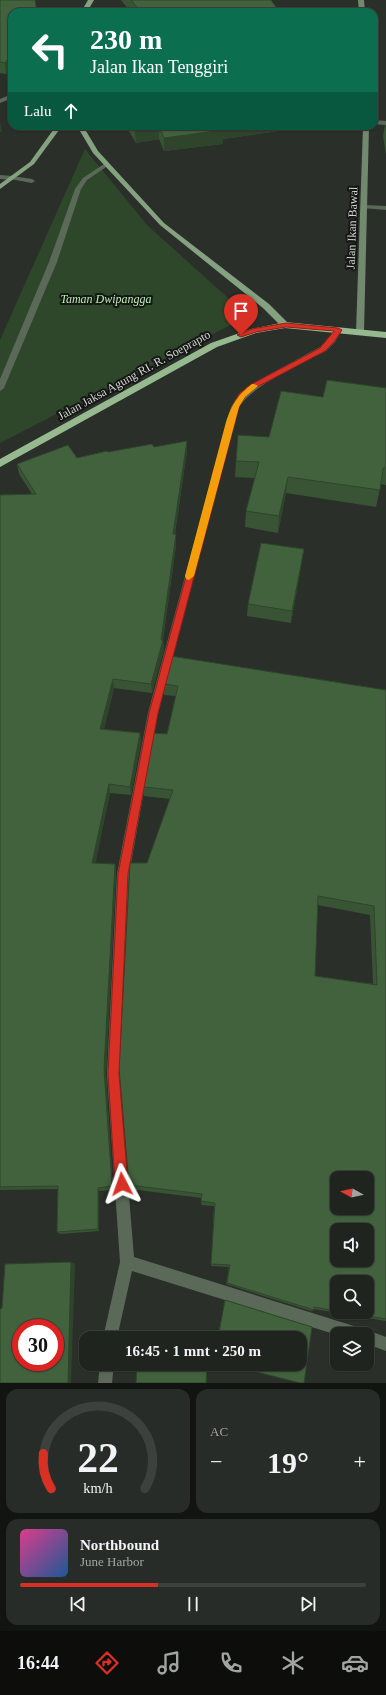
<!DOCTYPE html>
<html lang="id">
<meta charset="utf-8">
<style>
:root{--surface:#20241f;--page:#282c28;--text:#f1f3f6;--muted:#a2a4a4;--line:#3d413d;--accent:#d93025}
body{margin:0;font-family:"Times New Roman",serif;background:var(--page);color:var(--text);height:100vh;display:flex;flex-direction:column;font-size:15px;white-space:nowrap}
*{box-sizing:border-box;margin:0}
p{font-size:13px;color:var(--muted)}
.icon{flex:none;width:22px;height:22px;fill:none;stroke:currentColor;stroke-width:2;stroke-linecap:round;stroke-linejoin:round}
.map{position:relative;height:1383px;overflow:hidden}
.sheet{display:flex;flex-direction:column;gap:6px;padding:6px;background:#121411;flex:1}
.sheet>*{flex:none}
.hud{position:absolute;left:8px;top:8px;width:370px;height:122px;border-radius:12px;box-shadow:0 1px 3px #0004,0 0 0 1px var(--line);background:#0b6e4f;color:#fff;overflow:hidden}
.needle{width:26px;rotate:278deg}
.buttons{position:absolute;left:330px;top:1171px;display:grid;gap:8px}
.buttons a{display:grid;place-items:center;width:44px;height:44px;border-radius:8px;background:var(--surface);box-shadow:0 1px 3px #0004,0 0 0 1px var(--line);font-size:20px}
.speed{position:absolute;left:12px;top:1319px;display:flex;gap:8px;font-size:20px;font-weight:700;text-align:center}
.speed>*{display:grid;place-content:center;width:52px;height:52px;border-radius:50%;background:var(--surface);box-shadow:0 1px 3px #0004,0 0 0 1px var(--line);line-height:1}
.speed .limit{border:6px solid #d22;background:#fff;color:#111}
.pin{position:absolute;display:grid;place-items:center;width:34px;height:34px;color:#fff;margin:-41px -17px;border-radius:50% 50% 50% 0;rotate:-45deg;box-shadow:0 0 4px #0007}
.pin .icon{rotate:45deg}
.me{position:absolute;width:44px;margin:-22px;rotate:356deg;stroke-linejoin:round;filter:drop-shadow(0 0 3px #0008)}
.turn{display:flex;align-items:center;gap:14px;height:84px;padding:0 16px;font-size:18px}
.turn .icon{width:52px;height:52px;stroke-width:2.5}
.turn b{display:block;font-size:28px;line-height:34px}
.then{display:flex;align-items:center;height:38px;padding:0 16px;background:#0003;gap:8px;font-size:15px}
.big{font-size:30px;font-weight:800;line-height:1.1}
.sheet .tile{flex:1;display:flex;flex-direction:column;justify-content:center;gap:6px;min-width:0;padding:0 14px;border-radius:12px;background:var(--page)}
.sheet .dial{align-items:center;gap:0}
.dial svg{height:104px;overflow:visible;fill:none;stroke:var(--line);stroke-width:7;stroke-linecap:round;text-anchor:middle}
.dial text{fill:var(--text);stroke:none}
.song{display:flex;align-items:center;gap:12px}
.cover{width:48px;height:48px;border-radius:6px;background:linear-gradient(135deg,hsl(330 70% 55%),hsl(210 70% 35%))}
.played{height:4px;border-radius:2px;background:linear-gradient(90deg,var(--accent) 40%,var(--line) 40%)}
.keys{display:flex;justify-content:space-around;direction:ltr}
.heat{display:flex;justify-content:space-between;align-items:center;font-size:22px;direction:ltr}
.sheet .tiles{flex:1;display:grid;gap:6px;grid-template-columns:1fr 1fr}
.tile:last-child{grid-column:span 2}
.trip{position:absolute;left:79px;top:1331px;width:228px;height:40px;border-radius:12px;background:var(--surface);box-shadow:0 1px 3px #0004,0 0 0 1px var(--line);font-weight:800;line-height:40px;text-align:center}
.tabs{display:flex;height:64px;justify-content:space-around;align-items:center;background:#0d0e0c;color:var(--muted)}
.tabs .icon{width:28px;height:28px}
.tabs .selected{color:var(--accent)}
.tabs b{font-size:18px;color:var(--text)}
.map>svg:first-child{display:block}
</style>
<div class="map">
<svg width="386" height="1383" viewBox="0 0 386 1383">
<rect width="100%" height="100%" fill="#2a3029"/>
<path fill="#2e472a" d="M85 149 147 225 248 316 0 443V340Z"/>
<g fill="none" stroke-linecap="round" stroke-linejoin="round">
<path fill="#5a6958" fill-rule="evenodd" d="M104 164 109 165 87 180 81 189 57 262 4 388 0 391V379L49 262 75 189 83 178Z
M12 176 32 179 35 181 32 183 10 179V177Z"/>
<path fill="#5a6958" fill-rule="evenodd" d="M12 94V98L0 103V99Z
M374 120 386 121V125L374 124Z
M0 175 12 176 15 178 12 180 0 179Z
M364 205 386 206V210L362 208 361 207Z
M335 328H341L342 330 335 342 326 351C301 364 254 384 239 407L158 713 129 874 119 1074 134 1257 357 1327 362 1329 363 1331 367 1330 386 1337V1351L367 1344V1334L337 1335 132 1271 117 1338H103L120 1262 107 1074 117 874 148 713 231 407 239 394 250 385 320 347 329 339Z
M100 1364H114L112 1383H98Z"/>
<path fill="#73896f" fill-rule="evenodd" d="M358 0H364L365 12H359Z
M363 126H369L364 332 360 334 356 332Z"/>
<path fill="#85a280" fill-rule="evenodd" d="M88 0H94L87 12H81Z
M56 126H62L34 164 0 189V184L30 162Z
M77 126H83L98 151 164 223 269 304 288 323V327H282L263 308 160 225 93 153Z"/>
<path fill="#96b990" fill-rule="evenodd" d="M285 322 386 332V338L285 328 256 333 217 347 0 467V459L211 343 251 329Z"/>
</g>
<path fill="#395434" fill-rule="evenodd" d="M0 0 12 12V66L6 74 0 73Z
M121 0H271L278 10V12H131Z
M385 125H386V154L383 136Z
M126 126H314L223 139V144L164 151 159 139 136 143Z
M386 388V485L381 484 376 507 286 493 278 533 245 527 246 511 255 478 235 477 236 461 323 397Z
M187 441V451L175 534H176V545L163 640 164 649 152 693 114 688 104 729 140 733 141 742 131 795 110 793 95 863 115 864 116 871 106 1074 113 1190 99 1191V1231L60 1234 57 1232 58 1189 0 1190V495L32 494 19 474 17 464 77 458 108 452 154 447Z
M302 561 291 623 247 616 248 604Z
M164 684 386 690V1336V1321L314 1309V1310L311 1311 226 1284 229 1267 211 1266 214 1206 201 1205 202 1198 130 1189 129 1185 147 863 170 799 144 796V787L167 734 176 696 164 695ZM318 905 370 915 373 984 315 976ZM337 1282 367 1312H337Z
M225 1300 300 1338H218Z"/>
<path fill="#2e452b" d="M278 10V12H263Z
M12 54V66L6 74 5 63Z
M0 121 2 132H0Z
M156 126H159V139L136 143 135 130Z
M221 126H314L223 139V144L164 151V138Z
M187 441V451L173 544V534Z
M288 477 286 493 278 533 279 516Z
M176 534V545L162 645 163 640 164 649 152 693 151 684 161 640Z
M304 549 302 561 291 623 292 611Z
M113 679 114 688 102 737 100 729Z
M140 733 141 742 131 795 130 787Z
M109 784 110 793 94 871 92 863Z
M115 864 116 871 106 1074 113 1190 112 1186 104 1069Z
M98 1188 99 1191V1231L98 1229Z
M71 1262 75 1264 71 1383H68Z"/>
<path fill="#42623d" stroke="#2e452b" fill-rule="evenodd" d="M0 0H35L37 12H12V54L5 63 0 62Z
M131 0H271L278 10 263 12H141Z
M133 126H156L135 130Z
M159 126H221L223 130 164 138Z
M327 380 386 388V468H383L380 490 288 477 279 516 246 511 259 462 236 461 238 435 269 437 281 391 323 397Z
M187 441 173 534H176L161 640H163L151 684 113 679 100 729 140 733 130 787 109 784 92 863 115 864 104 1069 112 1186 98 1188V1229L57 1232 58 1186 0 1187V495L36 494 17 464 68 445 77 458 107 451 108 452 152 444 154 447Z
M261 543 304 549 292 611 248 604Z
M171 656 386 690V1319L343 1312H367V1282H337V1311L314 1307V1310L227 1283 230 1265 211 1264 215 1203 201 1201 202 1194 129 1185 119 1068 130 863H147L173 790 144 787 153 733 167 734 178 686 164 684ZM318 896 374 906 377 985 315 976ZM337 1178H367V1208H337ZM337 1230H367V1260H337Z
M71 1262 68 1383H0V1309L2 1308 5 1264ZM21 1328H55V1362H21Z
M225 1300 312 1327 304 1383H300L225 1364H300V1338H218Z
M137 1364H207L206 1383H136Z"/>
<path fill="#d93025" stroke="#8d1f18" d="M286 323 338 328 342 330 334 342 325 351 255 388 245 397 239 407 158 713 128 874 119 1074 128 1184 126 1188 122 1190 117 1188 115 1184 108 1074 118 874 149 713 232 407 239 394 250 385 320 348 334 331 286 327 256 332 241 337 237 335 252 329Z"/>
<path fill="#f59e0b" d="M252 384H254L258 386 245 397 239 407 194 576 189 580 186 579 185 576 226 422C232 404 237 396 252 384Z"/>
<g text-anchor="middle" stroke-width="4" stroke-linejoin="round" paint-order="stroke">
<g font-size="12" fill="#d2d6d1" stroke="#141714">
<text transform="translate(352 228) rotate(-88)" y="4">Jalan Ikan Bawal</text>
<text transform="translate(134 375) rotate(-29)" y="4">Jalan Jaksa Agung RI. R. Soeprapto</text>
</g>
<g font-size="12" font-style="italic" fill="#b9eeb0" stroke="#141714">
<text x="106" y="303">Taman Dwipangga</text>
</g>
</g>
</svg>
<div class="buttons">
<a><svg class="needle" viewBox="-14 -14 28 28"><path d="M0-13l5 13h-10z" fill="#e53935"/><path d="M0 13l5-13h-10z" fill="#a2a4a4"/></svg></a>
<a><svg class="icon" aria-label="sound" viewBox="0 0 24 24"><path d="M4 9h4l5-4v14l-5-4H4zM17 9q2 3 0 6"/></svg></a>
<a><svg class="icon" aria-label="search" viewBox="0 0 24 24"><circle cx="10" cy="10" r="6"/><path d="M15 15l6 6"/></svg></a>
<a><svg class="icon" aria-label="layers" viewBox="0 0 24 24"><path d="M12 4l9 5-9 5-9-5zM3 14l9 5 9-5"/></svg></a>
</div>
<div class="speed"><div class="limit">30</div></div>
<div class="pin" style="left:241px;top:335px;background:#d93025"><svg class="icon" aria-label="arrive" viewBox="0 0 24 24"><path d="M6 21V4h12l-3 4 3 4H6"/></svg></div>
<svg class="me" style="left:122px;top:1184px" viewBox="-20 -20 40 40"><path d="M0-17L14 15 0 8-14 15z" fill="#d93025" stroke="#fff" stroke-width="4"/></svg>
<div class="trip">16:45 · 1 mnt · 250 m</div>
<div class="hud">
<div class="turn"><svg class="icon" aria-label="left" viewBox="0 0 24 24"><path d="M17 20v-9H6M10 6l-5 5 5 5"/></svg><div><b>230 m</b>Jalan Ikan Tenggiri</div></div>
<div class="then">Lalu<svg class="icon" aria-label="ahead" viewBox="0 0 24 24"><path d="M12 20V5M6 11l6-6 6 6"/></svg></div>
</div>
</div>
<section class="sheet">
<div class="tiles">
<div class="tile dial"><svg viewBox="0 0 100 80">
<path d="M14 69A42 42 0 1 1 86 69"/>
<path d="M14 69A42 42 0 0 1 8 42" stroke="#d93025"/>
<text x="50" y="56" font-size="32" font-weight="700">22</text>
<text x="50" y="72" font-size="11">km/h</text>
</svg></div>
<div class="tile"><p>AC</p>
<div class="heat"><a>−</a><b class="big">19°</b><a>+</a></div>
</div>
<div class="tile">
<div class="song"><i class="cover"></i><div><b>Northbound</b><p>June Harbor</p></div></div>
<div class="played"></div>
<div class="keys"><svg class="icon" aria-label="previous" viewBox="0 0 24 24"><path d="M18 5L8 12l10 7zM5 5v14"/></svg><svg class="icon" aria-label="pause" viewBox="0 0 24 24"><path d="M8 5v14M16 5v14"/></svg><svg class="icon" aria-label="next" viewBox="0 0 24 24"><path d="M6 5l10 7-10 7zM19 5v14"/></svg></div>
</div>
</div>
</section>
<nav class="tabs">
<b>16:44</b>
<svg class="icon selected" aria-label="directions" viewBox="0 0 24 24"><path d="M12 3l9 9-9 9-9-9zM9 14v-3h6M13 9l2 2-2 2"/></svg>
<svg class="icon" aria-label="music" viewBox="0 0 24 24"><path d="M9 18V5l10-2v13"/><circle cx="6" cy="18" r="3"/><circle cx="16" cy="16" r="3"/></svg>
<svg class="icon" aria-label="phone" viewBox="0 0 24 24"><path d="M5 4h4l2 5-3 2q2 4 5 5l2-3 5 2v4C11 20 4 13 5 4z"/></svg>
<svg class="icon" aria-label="climate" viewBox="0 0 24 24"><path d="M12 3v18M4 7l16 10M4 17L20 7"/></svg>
<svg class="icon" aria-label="car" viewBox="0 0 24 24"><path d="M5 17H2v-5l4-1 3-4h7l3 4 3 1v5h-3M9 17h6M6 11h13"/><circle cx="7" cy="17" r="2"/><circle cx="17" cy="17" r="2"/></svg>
</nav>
